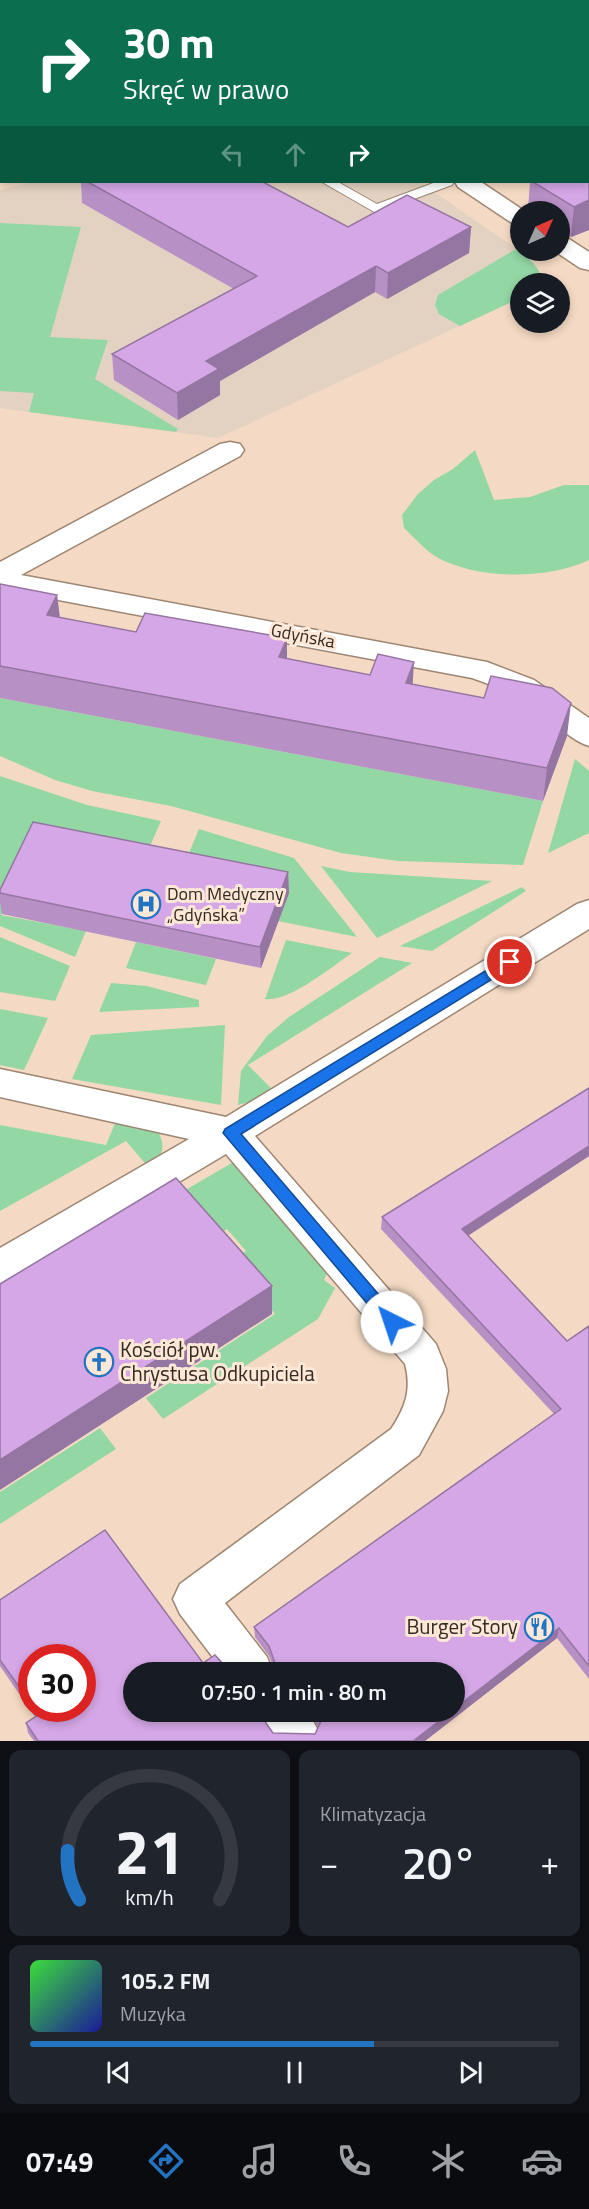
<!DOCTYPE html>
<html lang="pl">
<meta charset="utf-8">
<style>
:root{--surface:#171b24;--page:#20242c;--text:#f1f3f6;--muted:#9ea1a6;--line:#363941;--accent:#2273c1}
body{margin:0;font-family:"Titillium Web",sans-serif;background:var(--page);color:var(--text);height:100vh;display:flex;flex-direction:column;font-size:22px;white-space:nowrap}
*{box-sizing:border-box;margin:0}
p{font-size:20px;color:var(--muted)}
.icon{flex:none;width:33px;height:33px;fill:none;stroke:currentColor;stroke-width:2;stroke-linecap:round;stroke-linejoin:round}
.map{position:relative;height:1741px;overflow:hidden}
.sheet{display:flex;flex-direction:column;gap:9px;padding:9px;background:#0d0f14;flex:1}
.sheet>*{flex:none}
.guide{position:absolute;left:0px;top:0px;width:590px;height:183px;box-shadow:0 3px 9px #0003;background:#0b6e4f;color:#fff;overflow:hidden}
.needle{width:39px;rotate:45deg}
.tools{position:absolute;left:510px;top:201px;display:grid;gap:12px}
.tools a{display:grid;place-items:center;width:60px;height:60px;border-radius:50%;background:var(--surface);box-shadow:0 3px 9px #0003;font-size:30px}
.speed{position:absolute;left:18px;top:1644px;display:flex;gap:12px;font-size:30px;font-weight:700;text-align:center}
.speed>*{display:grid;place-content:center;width:78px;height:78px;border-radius:50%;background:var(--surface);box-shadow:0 3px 9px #0003;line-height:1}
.speed .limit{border:9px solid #d22;background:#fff;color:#111}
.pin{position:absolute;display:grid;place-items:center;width:51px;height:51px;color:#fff;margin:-26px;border:3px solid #fff;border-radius:50%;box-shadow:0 2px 6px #0007}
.me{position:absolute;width:66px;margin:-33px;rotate:319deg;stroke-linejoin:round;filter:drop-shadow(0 0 4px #0008)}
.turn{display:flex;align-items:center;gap:21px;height:126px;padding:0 24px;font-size:27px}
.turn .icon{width:78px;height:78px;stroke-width:2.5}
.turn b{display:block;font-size:42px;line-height:51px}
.lanes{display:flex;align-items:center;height:57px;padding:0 24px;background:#0003;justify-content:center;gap:30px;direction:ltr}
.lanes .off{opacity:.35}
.big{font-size:45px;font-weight:600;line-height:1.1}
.sheet .card{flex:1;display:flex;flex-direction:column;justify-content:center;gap:9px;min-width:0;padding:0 21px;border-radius:12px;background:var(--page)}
.sheet .dial{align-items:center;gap:0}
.dial svg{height:156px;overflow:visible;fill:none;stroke:var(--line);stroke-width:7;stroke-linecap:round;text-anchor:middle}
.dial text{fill:var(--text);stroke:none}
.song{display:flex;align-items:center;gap:18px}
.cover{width:72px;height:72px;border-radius:9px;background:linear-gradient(135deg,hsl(120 70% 55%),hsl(240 70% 35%))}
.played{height:6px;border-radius:3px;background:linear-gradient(90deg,var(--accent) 65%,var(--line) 65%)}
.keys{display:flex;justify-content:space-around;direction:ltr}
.heat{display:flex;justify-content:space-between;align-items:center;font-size:33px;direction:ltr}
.sheet .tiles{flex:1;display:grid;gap:9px;grid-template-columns:1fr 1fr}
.card:last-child{grid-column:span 2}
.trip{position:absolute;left:123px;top:1662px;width:342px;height:60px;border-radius:30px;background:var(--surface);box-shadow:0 3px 9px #0003;font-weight:600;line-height:60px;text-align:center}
.dock{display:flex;height:96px;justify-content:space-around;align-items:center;background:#090b0e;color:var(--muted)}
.dock .icon{width:42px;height:42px}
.dock .active{color:var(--accent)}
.dock b{font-size:27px;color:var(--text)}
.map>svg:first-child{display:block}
</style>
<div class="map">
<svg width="589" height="1741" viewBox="0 0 589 1741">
<rect width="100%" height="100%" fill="#f4dac4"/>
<path fill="#e3d2c1" d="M32 182H420L525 255 542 275V283L520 284V298L218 438 0 408V190Z"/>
<path fill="#93d7a4" d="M0 223 81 227 50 337 108 340 95 379 178 429 176 432 29 412 34 393 0 391Z
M516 249C528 257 542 268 542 283L520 284V298L460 326 439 314 435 305 438 295Z
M475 450 494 500 530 497 564 485H589V560C548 580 475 580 435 556 424 549 414 537 404 528L402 515 418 494 434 480 453 469Z
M0 698 543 801 523 865 398 861 341 853 171 806 92 791 55 780 0 756Z
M575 759 589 771V833L548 853Z
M0 776 87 805 161 821 142 864 37 841 1 915 86 931 75 957 0 926Z
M199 829 294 858 357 937 278 921 288 892 181 872Z
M321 866 350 872 492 881 377 938Z
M522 887 526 891 432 951 400 946Z
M0 937 70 966 55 1001 0 992Z
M286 940 352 953C331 967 290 1002 265 999Z
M136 942 216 959 206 985 126 968Z
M380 957 412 963 248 1065 273 1090 250 1102 238 1105 241 1071 267 1036 289 1017Z
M111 983 147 986 199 1000V1007L99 1012Z
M0 1009 48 1018 24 1070 0 1065Z
M225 1025 221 1105 72 1079 91 1035Z
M116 1121 157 1130C167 1146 163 1156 149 1168L126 1141 0 1211V1125L106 1145Z
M237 1160 329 1268 324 1280 335 1288 318 1319 163 1419 146 1398 275 1314 230 1262 246 1251 227 1229 211 1240 0 1298Z
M100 1428 116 1449 0 1524V1492Z"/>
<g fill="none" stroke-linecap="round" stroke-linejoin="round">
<g stroke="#9d8672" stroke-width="2">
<path id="service" d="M82 0H95L96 2H83Z
M322 182H338L377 204 436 182H454L452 185 376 213Z"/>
</g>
<g stroke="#9d8672" stroke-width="3">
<path id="minor" d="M265 0H285V2H265Z
M455 182H481L526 212H520V225L512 223 458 187Z
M560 237 569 239 589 252V270L580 268 553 250H560Z
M230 442 240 444 244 450 240 456 21 575 487 662 534 680 586 716 589 718V746C570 740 556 723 539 712 519 697 496 686 472 678L0 589V562L220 444Z
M589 900V929L255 1136 436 1344 446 1369 448 1391 443 1411 419 1455 225 1603 267 1657 273 1672H224L180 1614 173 1599 180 1584 391 1429C405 1408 412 1390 405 1364L226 1154 14 1280 0 1284V1248L189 1139 0 1097V1069L226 1117 577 904Z
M259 1712H308L319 1732 315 1741H275L265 1728Z"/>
</g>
<use href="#service" fill="#fff" fill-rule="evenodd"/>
<use href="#minor" fill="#fff" fill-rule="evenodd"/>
</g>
<path fill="#b790c6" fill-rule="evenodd" d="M589 156V230L571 237 560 230V212H530L528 210 530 182H588Z
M81 182H263L348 227H471L469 253 387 299 375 292 220 381V395L178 420 114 380 112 354 234 289 82 203Z
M0 584 57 595 60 618 136 632 287 638V659L413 684 567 736 543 801 0 698Z
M288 872 289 893 261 968 2 914 0 902V890Z
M589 1156 468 1236 567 1341 589 1326V1679L557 1638 425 1741H34L28 1733 26 1723 35 1717 0 1666V1600L203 1663 223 1664 272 1663 269 1656 255 1637 254 1627 554 1414 381 1229 382 1217ZM32 1658 82 1708H32ZM134 1672 454 1712H309L318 1727 315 1734 273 1733 263 1719Z"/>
<path fill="#9575a1" d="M589 200V230L571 237 574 207Z
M471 227 469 253 387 299 388 273Z
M376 266 375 292 220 381V395L178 420 177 393 206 361Z
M57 595 61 628 47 615Z
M287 638V671L279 657Z
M414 662 412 695 406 683Z
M571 703 567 736 543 801 547 768Z
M288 872 289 893 261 968 260 947Z
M589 1146V1156L461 1240 462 1229Z
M272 1286V1314L0 1490V1460Z
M559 1628 557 1638 425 1741H413L451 1712H454V1709Z"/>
<path fill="#d5a7e6" stroke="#9575a1" stroke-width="1.5" d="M182 0H239V2H182Z
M589 156V200L574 207 533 182H588V157Z
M88 182H263L348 227 407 195 471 227 388 273 376 266 206 361 219 369 177 393 112 354 257 276Z
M0 584 57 595 47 615 136 632 145 613 287 638 279 657 370 675 378 654 414 662 406 683 484 698 491 676 552 688 571 703 547 768 0 666Z
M33 822 288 872 260 947 0 893V890Z
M589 1088V1146L462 1229 567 1341 589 1326V1666L559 1628 454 1709V1672H134V1712H260L263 1719 273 1733 315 1734 321 1721 315 1712H451L413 1741H38L26 1723 38 1715 34 1708H82V1658H32V1705L0 1660V1600L105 1530 203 1663 215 1655 223 1664 275 1663 269 1646 254 1627 561 1409 382 1217Z
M176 1178 272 1286 0 1460V1284Z"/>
<path fill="#1a73e8" stroke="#114b97" stroke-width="1.5" d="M510 956 517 962 515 965 241 1134 398 1317 401 1322 398 1327 392 1329 387 1327 223 1133 225 1129Z"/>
<defs>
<g id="hospital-ring" transform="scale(1.5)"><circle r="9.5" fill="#fde8d7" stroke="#2273c1" stroke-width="1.5"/><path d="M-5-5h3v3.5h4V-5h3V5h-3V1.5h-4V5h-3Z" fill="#2273c1"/></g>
<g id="church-ring" transform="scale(1.5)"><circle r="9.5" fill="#fde8d7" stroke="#2273c1" stroke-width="1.5"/><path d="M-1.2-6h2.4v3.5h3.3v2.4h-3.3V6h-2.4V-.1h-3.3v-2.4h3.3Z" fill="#2273c1"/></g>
<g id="restaurant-ring" transform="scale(1.5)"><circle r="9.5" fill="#fde8d7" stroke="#2273c1" stroke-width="1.5"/><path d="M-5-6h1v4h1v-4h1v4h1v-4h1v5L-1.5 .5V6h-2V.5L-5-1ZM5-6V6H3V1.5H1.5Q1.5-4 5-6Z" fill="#2273c1"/></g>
</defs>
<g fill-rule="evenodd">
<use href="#hospital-ring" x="146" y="904"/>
<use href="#church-ring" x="99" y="1362"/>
<use href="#restaurant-ring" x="539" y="1627"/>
</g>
<g text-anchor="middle" stroke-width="6" stroke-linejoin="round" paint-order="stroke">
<g font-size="18" fill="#342a22" stroke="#fde8d7">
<text transform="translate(303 636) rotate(11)" y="6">Gdyńska</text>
</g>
<g font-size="18" fill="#342a22" stroke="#fde8d7" text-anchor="start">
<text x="167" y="900">Dom Medyczny<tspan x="167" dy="21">„Gdyńska”</tspan></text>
</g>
<g font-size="21" fill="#342a22" stroke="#fde8d7" text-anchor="start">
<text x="120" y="1357">Kościół pw.<tspan x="120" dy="24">Chrystusa Odkupiciela</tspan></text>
<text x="518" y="1634" text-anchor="end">Burger Story</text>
</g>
</g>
</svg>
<div class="tools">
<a><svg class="needle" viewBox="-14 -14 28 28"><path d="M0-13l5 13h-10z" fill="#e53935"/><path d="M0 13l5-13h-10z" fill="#9ea1a6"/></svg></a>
<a><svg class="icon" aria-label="layers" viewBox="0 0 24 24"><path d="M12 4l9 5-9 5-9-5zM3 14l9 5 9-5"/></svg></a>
</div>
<div class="speed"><div class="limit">30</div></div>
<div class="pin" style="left:510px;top:962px;background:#d93025"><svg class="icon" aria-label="arrive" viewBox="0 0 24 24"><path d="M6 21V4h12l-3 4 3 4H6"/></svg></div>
<svg class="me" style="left:392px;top:1322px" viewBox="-20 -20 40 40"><circle r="19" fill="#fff"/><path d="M0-13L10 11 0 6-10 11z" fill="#1a73e8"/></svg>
<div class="trip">07:50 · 1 min · 80 m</div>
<div class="guide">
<div class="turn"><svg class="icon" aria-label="right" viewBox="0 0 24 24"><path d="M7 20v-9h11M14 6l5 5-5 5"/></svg><div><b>30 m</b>Skręć w prawo</div></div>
<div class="lanes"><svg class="icon off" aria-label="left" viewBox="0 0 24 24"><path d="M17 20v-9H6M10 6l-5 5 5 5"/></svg><svg class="icon off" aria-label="ahead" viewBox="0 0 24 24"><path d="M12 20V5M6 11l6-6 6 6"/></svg><svg class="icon" aria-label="right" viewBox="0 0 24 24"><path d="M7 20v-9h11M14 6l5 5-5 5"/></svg></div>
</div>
</div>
<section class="sheet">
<div class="tiles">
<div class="card dial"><svg viewBox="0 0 100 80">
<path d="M14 69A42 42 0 1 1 86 69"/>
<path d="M14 69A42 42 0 0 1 8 44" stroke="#2273c1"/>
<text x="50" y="56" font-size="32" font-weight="700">21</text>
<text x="50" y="72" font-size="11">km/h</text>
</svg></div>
<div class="card"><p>Klimatyzacja</p>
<div class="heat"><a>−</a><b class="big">20°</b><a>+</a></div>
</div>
<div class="card">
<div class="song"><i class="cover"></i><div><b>105.2 FM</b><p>Muzyka</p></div></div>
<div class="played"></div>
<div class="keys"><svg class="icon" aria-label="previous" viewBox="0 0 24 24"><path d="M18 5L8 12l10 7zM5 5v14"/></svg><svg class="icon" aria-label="pause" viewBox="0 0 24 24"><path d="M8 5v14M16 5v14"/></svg><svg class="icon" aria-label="next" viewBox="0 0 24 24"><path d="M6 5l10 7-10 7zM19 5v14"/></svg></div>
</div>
</div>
</section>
<nav class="dock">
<b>07:49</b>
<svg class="icon active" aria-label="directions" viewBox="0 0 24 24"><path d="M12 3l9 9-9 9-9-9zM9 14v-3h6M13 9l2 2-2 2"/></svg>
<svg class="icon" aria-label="music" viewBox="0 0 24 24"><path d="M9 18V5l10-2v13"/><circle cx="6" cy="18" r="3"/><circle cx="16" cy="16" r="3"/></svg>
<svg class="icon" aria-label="phone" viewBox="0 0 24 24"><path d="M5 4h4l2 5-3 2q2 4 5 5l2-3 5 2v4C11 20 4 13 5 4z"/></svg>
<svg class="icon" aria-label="climate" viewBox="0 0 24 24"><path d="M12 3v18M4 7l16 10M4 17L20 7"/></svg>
<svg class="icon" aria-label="car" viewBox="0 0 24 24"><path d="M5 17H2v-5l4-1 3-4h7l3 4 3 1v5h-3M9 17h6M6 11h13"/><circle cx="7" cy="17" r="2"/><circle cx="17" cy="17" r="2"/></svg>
</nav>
